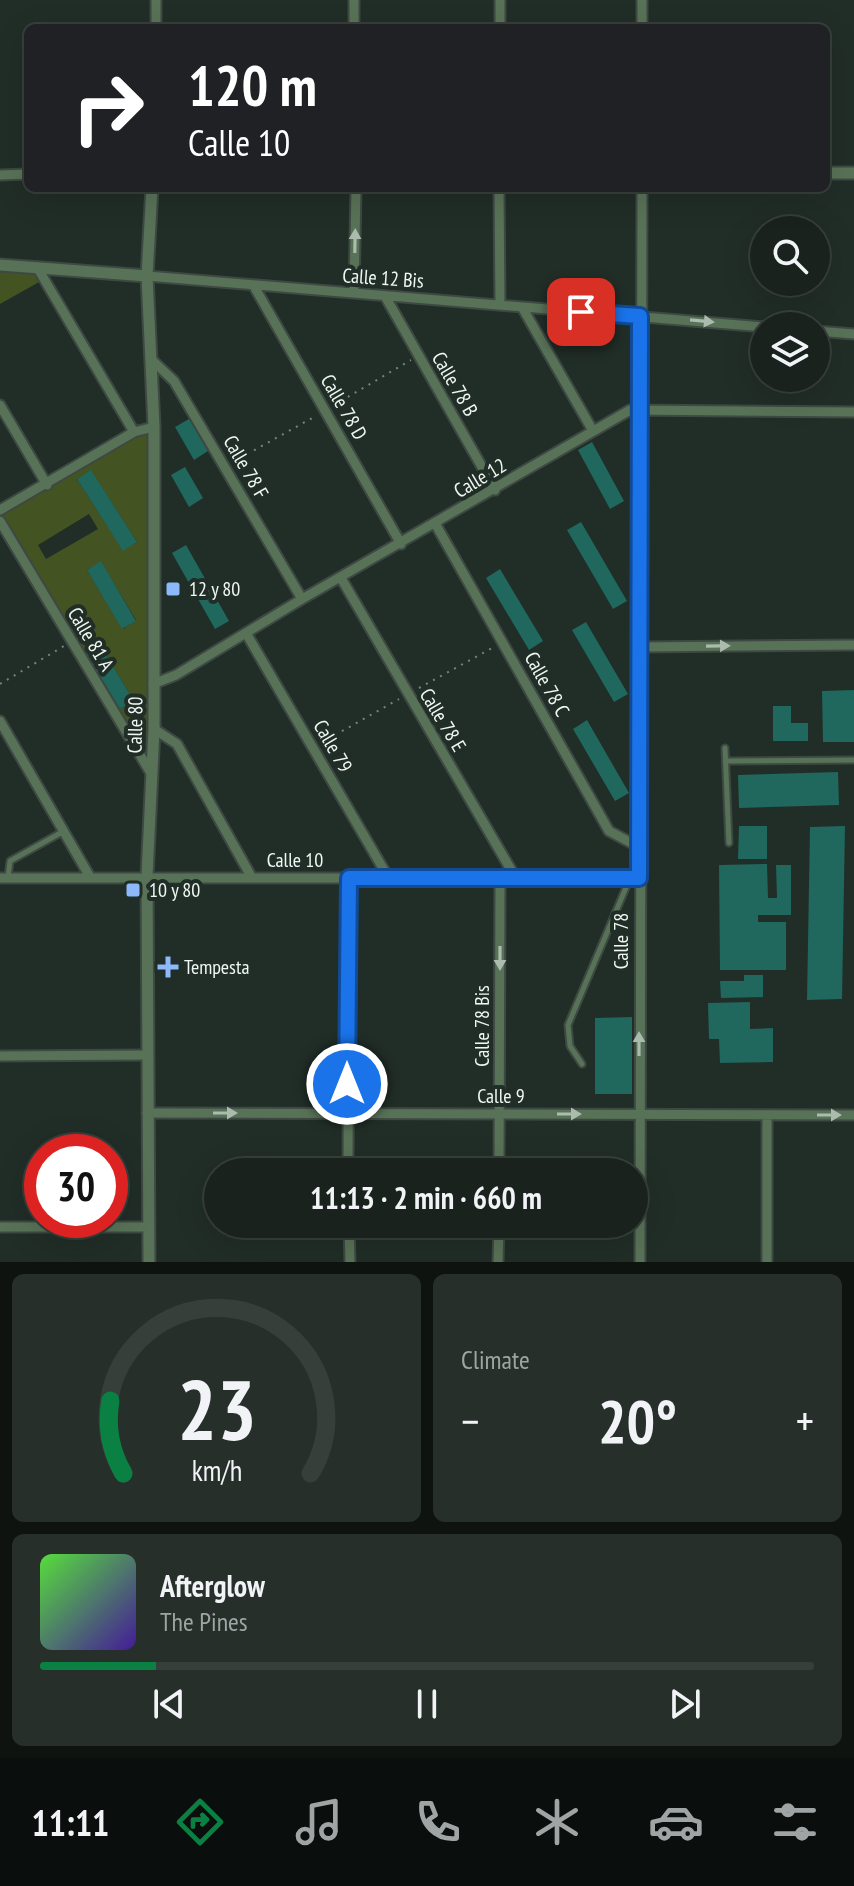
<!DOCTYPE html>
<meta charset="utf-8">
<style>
:root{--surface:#19221d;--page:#262f2a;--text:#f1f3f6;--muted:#9fa4a4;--line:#373f3b;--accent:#0b8043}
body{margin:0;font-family:"PT Sans Narrow",sans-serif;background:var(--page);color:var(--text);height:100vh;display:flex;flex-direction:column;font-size:30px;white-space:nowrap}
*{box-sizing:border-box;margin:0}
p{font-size:26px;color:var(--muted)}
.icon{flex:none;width:44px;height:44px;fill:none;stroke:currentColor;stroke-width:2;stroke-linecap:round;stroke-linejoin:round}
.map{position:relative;height:1262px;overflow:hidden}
.panel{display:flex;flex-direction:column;gap:12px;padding:12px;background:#0e1310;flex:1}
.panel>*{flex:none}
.top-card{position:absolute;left:24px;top:24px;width:806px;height:168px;border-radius:12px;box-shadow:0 8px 32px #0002,0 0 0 2px var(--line);background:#202124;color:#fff;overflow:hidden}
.buttons{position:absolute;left:750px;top:216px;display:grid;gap:16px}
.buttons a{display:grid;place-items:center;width:80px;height:80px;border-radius:50%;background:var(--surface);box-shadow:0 8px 32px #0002,0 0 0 2px var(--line);font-size:40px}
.speed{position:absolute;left:24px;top:1134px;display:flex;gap:16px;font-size:40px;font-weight:700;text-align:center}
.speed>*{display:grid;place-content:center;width:104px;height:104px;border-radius:50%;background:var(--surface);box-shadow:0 8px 32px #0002,0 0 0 2px var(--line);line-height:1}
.speed .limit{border:12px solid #d22;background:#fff;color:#111}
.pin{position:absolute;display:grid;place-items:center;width:68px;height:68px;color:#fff;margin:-34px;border-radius:16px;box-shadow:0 4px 12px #0006}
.me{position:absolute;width:88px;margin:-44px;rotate:0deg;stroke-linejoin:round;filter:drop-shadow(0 0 6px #0008)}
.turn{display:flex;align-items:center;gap:28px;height:168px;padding:0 32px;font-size:36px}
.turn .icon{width:104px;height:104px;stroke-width:2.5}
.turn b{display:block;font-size:56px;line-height:68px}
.big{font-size:60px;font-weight:700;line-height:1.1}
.panel .card{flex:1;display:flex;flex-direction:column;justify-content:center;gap:12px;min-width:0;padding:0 28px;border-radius:12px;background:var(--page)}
.panel .dial{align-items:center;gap:0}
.dial svg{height:208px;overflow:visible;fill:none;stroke:var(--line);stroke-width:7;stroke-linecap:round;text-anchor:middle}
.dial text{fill:var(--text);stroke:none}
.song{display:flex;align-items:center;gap:24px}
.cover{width:96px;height:96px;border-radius:12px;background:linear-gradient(135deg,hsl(110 70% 55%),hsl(260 70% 35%))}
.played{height:8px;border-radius:4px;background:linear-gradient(90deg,var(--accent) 15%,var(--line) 15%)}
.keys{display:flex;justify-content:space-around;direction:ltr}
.heat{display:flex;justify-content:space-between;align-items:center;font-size:44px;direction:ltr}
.panel .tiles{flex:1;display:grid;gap:12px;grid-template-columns:1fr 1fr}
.card:last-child{grid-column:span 2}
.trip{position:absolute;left:204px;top:1158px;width:444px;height:80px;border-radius:40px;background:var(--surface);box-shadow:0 8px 32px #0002,0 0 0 2px var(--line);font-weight:700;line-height:80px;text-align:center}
.tab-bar{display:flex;height:128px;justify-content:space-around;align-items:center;background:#0a0e0c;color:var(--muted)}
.tab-bar .icon{width:56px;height:56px}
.tab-bar .active{color:var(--accent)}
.tab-bar b{font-size:36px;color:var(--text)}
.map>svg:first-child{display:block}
</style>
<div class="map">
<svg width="854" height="1262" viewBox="0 0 854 1262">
<rect width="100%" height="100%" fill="#212d27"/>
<path fill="#435322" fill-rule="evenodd" d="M0 268 34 269 41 281 0 304Z
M154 427 152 775 0 521V510L134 432ZM91 471 137 542 123 550 77 479ZM89 514 98 529 46 559 38 545ZM101 562 136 620 123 629 87 570ZM99 643 134 701 120 709 86 651Z"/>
<path fill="#20675d" d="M189 419 208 451 194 460 175 427Z
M592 442 624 501 610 509 578 450Z
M185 467 203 498 189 507 171 475Z
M91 470 137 542 123 551 77 479Z
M581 522 627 601 613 609 567 530Z
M186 545 229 621 215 629 172 553Z
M101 561 136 621 122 629 87 570Z
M500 569 543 641 529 650 486 578Z
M586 622 628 694 614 702 572 630Z
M99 643 134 701 120 709 85 651Z
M854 690V742H823L822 691Z
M773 706H791V723H808V741H773Z
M587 720 629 793 615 801 573 729Z
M838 772 839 805 739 808 738 775Z
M739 826H767V859H738Z
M845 826 842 999 807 1000 810 827Z
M767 864 768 898H777L776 865H791V915H758V922H786V970H720L719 865Z
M744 975H763V997L721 998 720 981H744Z
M750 1002V1029L773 1028V1062L720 1063 719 1039H709L708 1003Z
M632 1017V1094H595V1018Z"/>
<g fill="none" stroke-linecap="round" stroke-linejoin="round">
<g stroke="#3e4944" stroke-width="9">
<path id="service" d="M725 748 729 843
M726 761 854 760
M8 877 10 861 64 831
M582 1064 570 1046 568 1025 630 878"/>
</g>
<g stroke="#3e4944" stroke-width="13">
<path id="minor" d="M354 0V28
M156 28V0
M500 28V0
M642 28V0
M0 175 28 174
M499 188 500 305
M37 267 134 432
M147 276 764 327
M255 288 401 544
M354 293 356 188
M385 296 495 490
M522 307 593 431
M816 331 854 334
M152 360 174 381 302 599
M0 405 47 485
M0 510 134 432 154 427
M0 521 152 775
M436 525 609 831 639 847
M341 578 517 880
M246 633 388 877
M640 647 854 645
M153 684 176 675 302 599 630 410 854 412
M0 721 90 877
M154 729 177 744 252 878
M0 878H639
M0 1056 147 1055
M147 1113 854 1115
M348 1172 349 878
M499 1172 500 880
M349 1224 350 1262
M0 1227H149
M498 1262 499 1224
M640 1262 642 188
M767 1262V1115"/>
</g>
<g stroke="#3e4944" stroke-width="15">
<path id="tertiary" d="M826 173H854
M0 265 147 276
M149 1262 147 876 154 729V427L147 276 152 188"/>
</g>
<path stroke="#79837e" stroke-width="2" stroke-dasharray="2 6" stroke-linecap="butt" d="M334 405 411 360
M233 462 314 417
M0 684 64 646
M419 688 494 647
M321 743 399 699"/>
<use href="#service" stroke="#587257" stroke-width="5"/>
<use href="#minor" stroke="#587257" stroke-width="9"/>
<use href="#tertiary" stroke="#587257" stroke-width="11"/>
</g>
<defs><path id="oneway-solid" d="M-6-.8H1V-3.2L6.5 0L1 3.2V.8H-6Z" transform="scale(2)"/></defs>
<g fill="#abbbad">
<use href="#oneway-solid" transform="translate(355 241) rotate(-89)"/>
<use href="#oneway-solid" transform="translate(702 321) rotate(5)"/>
<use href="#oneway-solid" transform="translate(718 646) rotate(-1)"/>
<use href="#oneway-solid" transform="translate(500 958) rotate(90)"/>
<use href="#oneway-solid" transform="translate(639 1044) rotate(-90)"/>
<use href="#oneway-solid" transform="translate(225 1113)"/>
<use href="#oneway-solid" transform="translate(569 1114)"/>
<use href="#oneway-solid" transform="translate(829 1115)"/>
</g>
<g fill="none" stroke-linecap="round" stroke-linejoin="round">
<g stroke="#114b97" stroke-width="20">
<path id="route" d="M347 1084 349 878H639L640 316 581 312"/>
</g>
<use href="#route" stroke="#1a73e8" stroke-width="14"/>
</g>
<g fill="#8cb9fc" stroke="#212d27" stroke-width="3">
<rect x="165" y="581" width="16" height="16" rx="4"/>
<rect x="125" y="882" width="16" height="16" rx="4"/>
<path d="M164 955h8v8h8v8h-8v8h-8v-8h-8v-8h8z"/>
</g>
<g text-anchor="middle" stroke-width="8" stroke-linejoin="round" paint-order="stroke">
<g font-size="20" fill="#eff7f3" stroke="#212d27">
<text transform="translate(383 278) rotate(4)" y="7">Calle 12 Bis</text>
<text transform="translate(455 384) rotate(60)" y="7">Calle 78 B</text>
<text transform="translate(344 407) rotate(60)" y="7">Calle 78 D</text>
<text transform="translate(246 467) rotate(60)" y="7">Calle 78 F</text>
<text transform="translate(480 478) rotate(-31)" y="7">Calle 12</text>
<text transform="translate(91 639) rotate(59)" y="7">Calle 81 A</text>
<text transform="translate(547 684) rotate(61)" y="7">Calle 78 C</text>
<text transform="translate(443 720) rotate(59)" y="7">Calle 78 E</text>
<text transform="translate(135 725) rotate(-89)" y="7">Calle 80</text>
<text transform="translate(333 746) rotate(60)" y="7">Calle 79</text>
<text x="295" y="867">Calle 10</text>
<text transform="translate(621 941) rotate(-90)" y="7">Calle 78</text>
<text transform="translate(482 1026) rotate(-90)" y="7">Calle 78 Bis</text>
<text x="501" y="1103">Calle 9</text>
</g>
<g font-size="20" fill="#eff7f3" stroke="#212d27" text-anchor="start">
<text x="189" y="596">12 y 80</text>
<text x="149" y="897">10 y 80</text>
<text x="184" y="974">Tempesta</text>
</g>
</g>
</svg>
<div class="buttons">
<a><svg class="icon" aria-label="search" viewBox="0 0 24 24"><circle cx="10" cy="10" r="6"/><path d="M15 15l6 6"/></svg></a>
<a><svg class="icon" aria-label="layers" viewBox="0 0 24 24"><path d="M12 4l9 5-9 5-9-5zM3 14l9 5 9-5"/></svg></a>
</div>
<div class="speed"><div class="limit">30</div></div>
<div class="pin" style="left:581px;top:312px;background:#d93025"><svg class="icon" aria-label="arrive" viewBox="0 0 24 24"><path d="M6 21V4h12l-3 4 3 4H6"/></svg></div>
<svg class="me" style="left:347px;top:1084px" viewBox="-20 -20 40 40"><circle r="17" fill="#1a73e8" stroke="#fff" stroke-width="3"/><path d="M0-11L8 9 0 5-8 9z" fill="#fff"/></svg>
<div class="trip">11:13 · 2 min · 660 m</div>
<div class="top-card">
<div class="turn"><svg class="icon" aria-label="right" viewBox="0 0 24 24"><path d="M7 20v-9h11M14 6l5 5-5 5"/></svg><div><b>120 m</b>Calle 10</div></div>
</div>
</div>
<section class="panel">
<div class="tiles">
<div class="card dial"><svg viewBox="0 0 100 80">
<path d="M14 69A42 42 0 1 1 86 69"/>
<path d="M14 69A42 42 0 0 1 9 41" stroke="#0b8043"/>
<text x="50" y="56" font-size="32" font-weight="700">23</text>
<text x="50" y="72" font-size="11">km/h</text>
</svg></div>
<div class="card"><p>Climate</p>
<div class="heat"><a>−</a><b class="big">20°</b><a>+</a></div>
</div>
<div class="card">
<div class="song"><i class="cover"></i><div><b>Afterglow</b><p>The Pines</p></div></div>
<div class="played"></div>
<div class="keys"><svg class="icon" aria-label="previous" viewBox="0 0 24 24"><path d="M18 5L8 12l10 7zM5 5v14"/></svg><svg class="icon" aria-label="pause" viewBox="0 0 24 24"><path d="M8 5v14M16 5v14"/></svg><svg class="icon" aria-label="next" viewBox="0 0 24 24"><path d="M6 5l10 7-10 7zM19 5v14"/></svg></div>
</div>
</div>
</section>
<nav class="tab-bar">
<b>11:11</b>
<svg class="icon active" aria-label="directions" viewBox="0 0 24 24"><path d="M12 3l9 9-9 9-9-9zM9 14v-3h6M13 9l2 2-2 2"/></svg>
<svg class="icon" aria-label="music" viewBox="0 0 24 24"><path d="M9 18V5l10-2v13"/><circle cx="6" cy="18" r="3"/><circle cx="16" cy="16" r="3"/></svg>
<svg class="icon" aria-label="phone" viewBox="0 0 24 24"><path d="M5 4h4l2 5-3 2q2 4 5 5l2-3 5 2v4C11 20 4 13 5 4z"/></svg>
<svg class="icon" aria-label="climate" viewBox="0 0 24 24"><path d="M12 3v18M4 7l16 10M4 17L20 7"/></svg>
<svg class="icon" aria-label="car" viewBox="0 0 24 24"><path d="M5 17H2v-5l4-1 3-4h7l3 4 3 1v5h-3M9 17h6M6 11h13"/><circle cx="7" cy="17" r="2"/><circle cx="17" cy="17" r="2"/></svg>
<svg class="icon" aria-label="filters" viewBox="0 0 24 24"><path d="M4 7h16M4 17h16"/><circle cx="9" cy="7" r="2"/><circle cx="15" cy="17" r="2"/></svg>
</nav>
